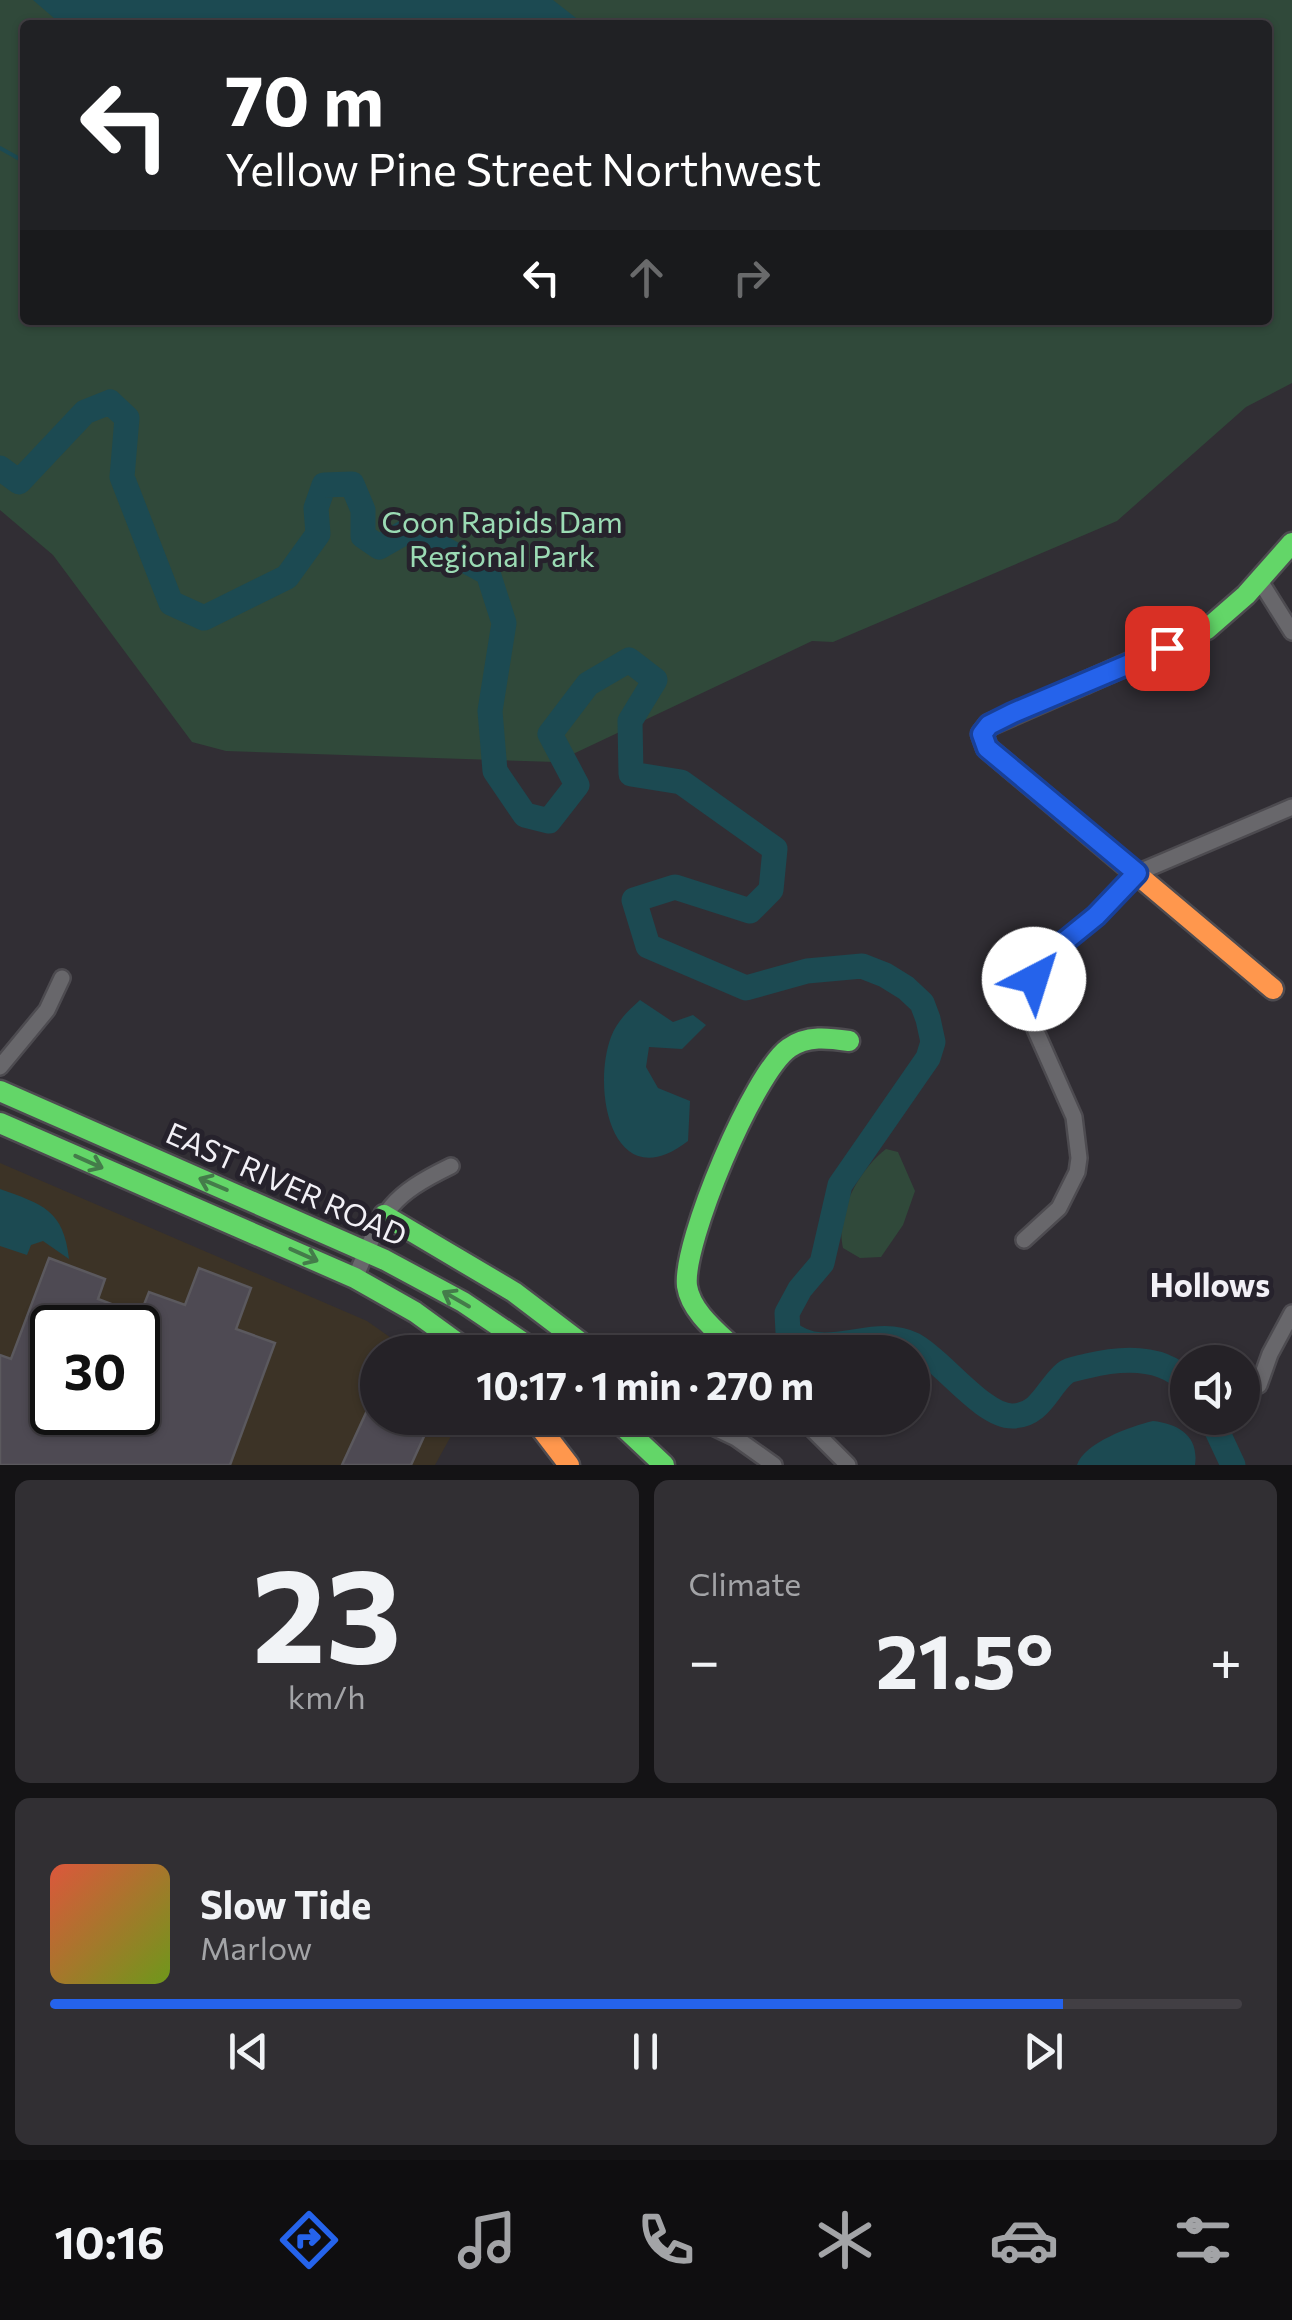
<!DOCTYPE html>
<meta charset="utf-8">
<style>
:root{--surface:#252227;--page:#312f33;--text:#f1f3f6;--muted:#a3a4a7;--line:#423f44;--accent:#2563eb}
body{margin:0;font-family:Commissioner,sans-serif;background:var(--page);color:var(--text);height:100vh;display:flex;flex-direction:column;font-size:38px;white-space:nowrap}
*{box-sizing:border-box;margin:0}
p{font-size:32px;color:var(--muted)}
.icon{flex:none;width:55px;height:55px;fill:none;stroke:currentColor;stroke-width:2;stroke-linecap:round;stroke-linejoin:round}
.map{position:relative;height:1465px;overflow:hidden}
.panel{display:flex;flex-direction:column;gap:15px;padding:15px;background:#141315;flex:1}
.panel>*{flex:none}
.guide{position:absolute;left:20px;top:20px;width:1252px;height:305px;border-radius:10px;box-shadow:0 2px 8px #0004,0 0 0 2px var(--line);background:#202124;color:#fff;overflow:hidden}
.controls{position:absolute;left:1170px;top:1345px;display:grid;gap:20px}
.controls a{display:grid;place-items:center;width:90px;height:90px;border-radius:50%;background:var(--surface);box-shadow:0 2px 8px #0004,0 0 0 2px var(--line);font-size:50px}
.speed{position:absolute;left:30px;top:1305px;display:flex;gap:20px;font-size:50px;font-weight:700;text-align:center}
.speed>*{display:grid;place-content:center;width:130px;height:130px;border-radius:50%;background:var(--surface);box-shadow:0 2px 8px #0004,0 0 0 2px var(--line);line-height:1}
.speed .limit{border:5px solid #111;border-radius:15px;background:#fff;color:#111}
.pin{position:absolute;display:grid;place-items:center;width:85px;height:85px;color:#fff;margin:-42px;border-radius:20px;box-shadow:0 5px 15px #0006}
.me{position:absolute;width:110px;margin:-55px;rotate:40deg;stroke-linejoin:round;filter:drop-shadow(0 0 8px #0008)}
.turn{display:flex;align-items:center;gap:35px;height:210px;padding:0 40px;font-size:45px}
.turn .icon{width:130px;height:130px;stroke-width:2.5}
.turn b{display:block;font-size:70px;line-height:85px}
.lanes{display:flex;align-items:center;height:95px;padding:0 40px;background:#0003;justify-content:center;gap:50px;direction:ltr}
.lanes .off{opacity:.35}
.big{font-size:75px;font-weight:700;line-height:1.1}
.panel .card{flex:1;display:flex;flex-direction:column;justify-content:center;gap:15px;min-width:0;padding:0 35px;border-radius:15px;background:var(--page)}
.panel .dial{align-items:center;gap:0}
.dial b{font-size:130px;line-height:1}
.song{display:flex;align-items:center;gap:30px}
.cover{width:120px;height:120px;border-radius:15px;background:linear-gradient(135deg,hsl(10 70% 55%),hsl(80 70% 35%))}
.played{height:10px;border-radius:5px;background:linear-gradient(90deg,var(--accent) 85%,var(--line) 85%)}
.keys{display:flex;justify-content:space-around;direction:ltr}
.heat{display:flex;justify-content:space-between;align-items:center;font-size:55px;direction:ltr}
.panel .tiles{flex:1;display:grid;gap:15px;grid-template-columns:1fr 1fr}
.card:last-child{grid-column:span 2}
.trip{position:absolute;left:360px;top:1335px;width:570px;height:100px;border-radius:50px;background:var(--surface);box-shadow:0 2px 8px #0004,0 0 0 2px var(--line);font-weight:700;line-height:100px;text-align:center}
.dock{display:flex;height:160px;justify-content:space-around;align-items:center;background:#0f0e10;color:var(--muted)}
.dock .icon{width:70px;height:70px}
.dock .current{color:var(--accent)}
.dock b{font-size:45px;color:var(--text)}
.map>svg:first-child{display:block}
</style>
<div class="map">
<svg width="1292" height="1465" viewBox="0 0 1292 1465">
<rect width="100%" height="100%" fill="#312e34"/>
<path fill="#3c3326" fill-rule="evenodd" d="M0 1163 367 1321 411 1352H378V1418H461L435 1465H0ZM52 1328H138V1412H52Z"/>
<path fill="#30493a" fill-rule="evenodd" d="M0 0H1292V383L1246 407 1117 521 833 642 812 641 556 762 226 751 192 742 53 555 0 510ZM25 25H1268V320H25Z
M886 1149 898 1152 915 1191 903 1225 881 1257 860 1258 843 1248C835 1213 859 1170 886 1149Z"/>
<path fill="#1c4a52" d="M33 0H553L585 25H62Z
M640 1000 673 1022 693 1015 706 1025 682 1049 649 1047 646 1067 658 1088 690 1101 688 1141C613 1199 591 1091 611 1037 617 1021 628 1011 640 1000Z
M0 1189C42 1204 64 1210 69 1259L43 1241 31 1245 27 1255 0 1246Z
M1153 1421C1180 1424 1199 1437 1195 1465H1077C1084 1443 1131 1426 1153 1421Z"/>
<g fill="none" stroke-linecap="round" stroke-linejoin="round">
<path stroke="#1c4a52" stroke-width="4" d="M0 148 25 162"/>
<path stroke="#1c4a52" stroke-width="25" d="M0 468 19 482 85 412 110 402 127 418 122 477 171 603 204 618 287 577 318 534 316 508 324 485 352 484 363 510V536L379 547 409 530 488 573 504 623 490 711 495 771 525 815 549 821 577 785 550 734 588 684 629 660 655 680 630 721 631 774 681 782 775 849 771 890 750 911 675 887 634 900 648 946 746 988 807 971 862 966 885 975 906 988 922 1003 928 1019 933 1042 928 1058 840 1185 822 1263 800 1289 787 1313 788 1332C826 1364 872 1324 914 1345 942 1360 983 1417 1013 1416 1041 1415 1047 1388 1065 1373 1070 1369 1080 1368 1087 1366 1120 1358 1162 1354 1188 1383
M1211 1418 1233 1465"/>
</g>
<path fill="#4e4a53" stroke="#5b595e" stroke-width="2.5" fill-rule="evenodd" d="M49 1258 105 1279 98 1299 140 1315 149 1292 185 1305 199 1268 251 1288 236 1329 275 1343 230 1465H0V1355L11 1359ZM52 1328H138V1412H52Z
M371 1402 378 1405V1418L432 1419 411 1465H342Z"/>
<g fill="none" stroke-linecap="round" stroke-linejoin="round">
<g stroke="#4d4b50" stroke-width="20">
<path id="street" d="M1260 581 1292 632
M1010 972 1033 979
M0 1067 47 1010 62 978
M1024 1240 1059 1208 1077 1172 1079 1158 1074 1117 1035 1029 1031 990 1041 964 1096 916 1137 873 1292 807
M355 1278C383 1213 385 1198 451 1166
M1259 1385 1270 1354 1292 1313
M694 1418 736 1438 774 1465
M801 1418 848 1465"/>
</g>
<g stroke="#4d4b50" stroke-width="25">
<path id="fast" d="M1085 683 1207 629 1246 595 1292 543
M0 1091 385 1260 463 1302 537 1352
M0 1123 355 1278 415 1312 470 1352
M384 1215 514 1292 593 1352
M738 1352C720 1334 691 1313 687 1286 682 1243 754 1072 789 1048 807 1035 829 1038 849 1041
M614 1418 664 1465"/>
</g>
<g stroke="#4d4b50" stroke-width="25">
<path id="slow" d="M1085 683 989 725 982 734 987 748 1273 989
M533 1418 569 1465"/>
</g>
<use href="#street" stroke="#68676b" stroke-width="15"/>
<use href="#fast" stroke="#63d668" stroke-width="20"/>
<use href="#slow" stroke="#ff974d" stroke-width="20"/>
</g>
<defs><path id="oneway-shaft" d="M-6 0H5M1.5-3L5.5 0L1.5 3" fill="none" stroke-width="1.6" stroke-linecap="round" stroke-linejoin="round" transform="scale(2.5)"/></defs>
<g stroke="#447c4a">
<use href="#oneway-shaft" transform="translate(89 1162) rotate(24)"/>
<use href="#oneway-shaft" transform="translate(213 1184) rotate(-157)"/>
<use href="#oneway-shaft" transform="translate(304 1255) rotate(24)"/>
<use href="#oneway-shaft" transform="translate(456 1299) rotate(-150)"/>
</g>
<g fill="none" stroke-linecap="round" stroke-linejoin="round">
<g stroke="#184099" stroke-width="25">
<path id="route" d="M1034 979 1054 950 1096 916 1137 873 987 748 982 734 989 725 1013 713 1167 648"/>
</g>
<use href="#route" stroke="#2563eb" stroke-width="18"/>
</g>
<g text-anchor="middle" stroke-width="10" stroke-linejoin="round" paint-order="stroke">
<g font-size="30" fill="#9bdbb4" stroke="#26222c">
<text x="502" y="533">Coon Rapids Dam<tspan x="502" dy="34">Regional Park</tspan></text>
</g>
<g font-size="30" fill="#f2f0f6" stroke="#26222c">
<text transform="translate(286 1185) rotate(24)" y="10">EAST RIVER ROAD</text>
</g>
<g font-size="32" font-weight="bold" fill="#f2f0f6" stroke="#26222c">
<text x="1210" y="1297">Hollows</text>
</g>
</g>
</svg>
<div class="controls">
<a><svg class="icon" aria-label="sound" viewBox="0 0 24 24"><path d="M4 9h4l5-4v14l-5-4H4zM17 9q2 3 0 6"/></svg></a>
</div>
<div class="speed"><div class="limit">30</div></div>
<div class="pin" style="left:1167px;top:648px;background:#d93025"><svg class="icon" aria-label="arrive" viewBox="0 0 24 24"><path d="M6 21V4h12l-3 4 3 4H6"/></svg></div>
<svg class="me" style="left:1034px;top:979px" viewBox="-20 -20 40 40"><circle r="19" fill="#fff"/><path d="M0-13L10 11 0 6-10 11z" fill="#2563eb"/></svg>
<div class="trip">10:17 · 1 min · 270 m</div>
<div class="guide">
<div class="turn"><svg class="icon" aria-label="left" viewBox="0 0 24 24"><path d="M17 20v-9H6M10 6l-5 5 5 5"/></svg><div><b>70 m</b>Yellow Pine Street Northwest</div></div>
<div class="lanes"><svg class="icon" aria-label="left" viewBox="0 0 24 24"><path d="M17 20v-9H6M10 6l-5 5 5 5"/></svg><svg class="icon off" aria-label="ahead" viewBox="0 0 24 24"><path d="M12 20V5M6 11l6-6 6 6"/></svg><svg class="icon off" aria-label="right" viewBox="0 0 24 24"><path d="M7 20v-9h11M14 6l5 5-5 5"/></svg></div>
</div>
</div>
<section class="panel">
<div class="tiles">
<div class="card dial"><b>23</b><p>km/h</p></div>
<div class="card"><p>Climate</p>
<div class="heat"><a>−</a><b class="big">21.5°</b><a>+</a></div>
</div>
<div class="card">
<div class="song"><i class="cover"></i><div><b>Slow Tide</b><p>Marlow</p></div></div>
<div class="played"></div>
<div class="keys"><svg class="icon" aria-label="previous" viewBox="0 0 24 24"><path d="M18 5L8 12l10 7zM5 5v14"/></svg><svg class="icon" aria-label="pause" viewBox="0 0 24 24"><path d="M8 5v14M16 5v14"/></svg><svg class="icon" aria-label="next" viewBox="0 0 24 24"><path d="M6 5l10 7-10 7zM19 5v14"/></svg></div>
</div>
</div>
</section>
<nav class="dock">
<b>10:16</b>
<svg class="icon current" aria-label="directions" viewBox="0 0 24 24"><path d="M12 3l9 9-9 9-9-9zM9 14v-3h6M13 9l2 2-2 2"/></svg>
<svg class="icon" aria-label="music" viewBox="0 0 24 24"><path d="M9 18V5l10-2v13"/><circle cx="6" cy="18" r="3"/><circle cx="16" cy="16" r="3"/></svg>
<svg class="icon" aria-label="phone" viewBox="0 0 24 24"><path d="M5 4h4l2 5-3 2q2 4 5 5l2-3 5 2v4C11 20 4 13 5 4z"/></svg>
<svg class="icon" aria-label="climate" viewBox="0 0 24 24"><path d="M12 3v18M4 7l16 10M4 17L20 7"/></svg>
<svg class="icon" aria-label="car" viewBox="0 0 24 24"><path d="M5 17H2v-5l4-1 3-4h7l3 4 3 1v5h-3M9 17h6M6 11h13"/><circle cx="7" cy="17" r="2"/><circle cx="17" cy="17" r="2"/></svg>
<svg class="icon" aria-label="filters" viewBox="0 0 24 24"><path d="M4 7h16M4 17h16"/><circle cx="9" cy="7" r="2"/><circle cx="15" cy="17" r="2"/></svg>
</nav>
